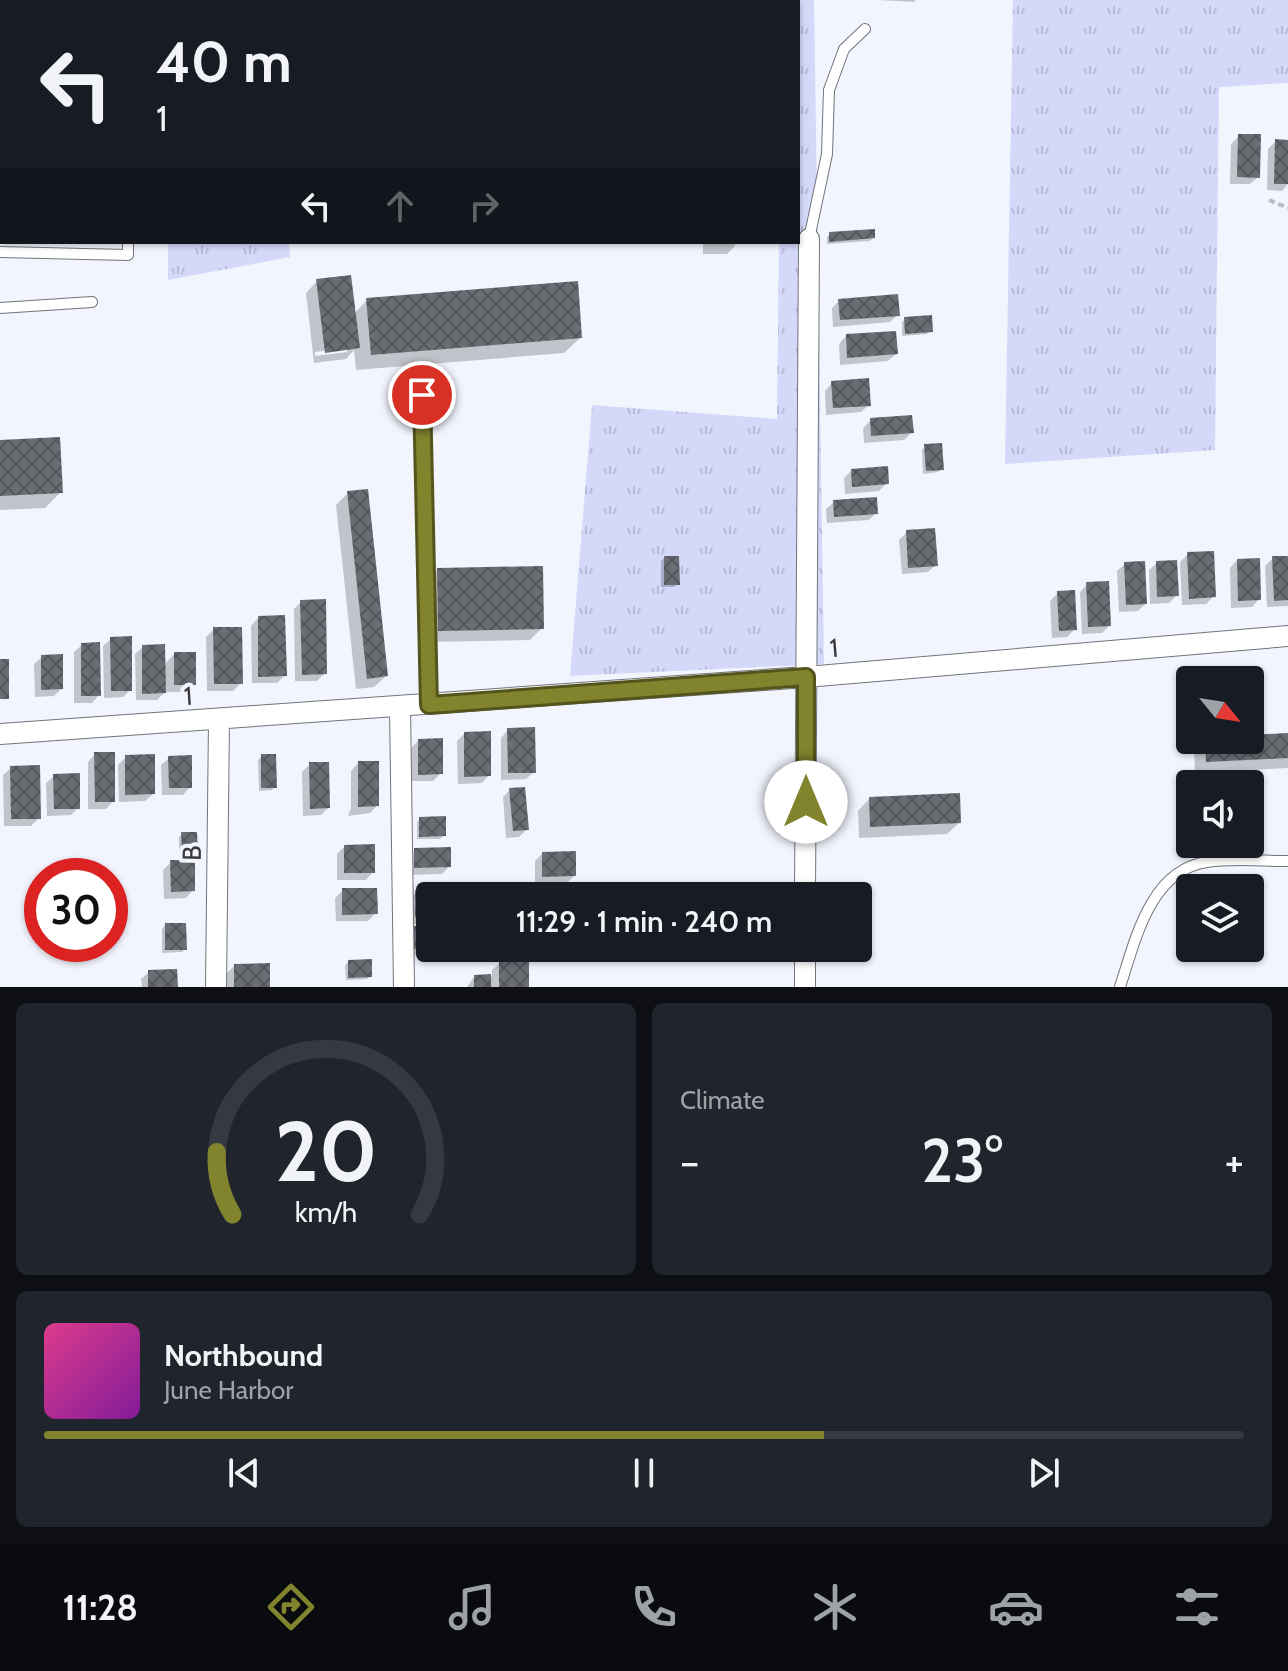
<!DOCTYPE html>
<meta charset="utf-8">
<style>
:root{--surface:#171b24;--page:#20242c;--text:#f1f3f6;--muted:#9ea1a6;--line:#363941;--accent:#81832d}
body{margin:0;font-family:Cabin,sans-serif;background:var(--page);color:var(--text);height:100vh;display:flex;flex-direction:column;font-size:30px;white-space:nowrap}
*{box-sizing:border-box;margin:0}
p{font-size:26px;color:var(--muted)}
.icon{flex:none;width:44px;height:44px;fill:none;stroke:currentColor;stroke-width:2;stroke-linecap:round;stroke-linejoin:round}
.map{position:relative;height:987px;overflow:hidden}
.sheet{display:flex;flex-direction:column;gap:16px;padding:16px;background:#0d0f14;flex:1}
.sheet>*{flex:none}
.guide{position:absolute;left:0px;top:0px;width:800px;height:244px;box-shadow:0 2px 6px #0004;background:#171b24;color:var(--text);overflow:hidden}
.needle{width:52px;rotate:120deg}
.controls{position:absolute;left:1176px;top:666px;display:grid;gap:16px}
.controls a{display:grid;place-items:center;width:88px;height:88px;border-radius:8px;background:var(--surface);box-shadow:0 2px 6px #0004;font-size:40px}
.speed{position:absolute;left:24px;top:858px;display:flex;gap:16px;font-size:40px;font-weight:700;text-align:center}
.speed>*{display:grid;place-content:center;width:104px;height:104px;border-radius:50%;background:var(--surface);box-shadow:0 2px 6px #0004;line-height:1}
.speed .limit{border:12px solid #d22;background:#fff;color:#111}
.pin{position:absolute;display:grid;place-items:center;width:68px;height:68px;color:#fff;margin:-34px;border:4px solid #fff;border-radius:50%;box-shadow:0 2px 8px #0007}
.me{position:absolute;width:88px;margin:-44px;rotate:0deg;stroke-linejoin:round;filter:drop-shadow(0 0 6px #0008)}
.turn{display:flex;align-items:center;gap:28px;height:168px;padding:0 24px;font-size:36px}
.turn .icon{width:104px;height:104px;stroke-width:2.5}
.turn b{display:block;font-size:56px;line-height:68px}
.lanes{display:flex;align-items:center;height:76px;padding:0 24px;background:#0003;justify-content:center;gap:40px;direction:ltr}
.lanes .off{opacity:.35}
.big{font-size:60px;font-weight:600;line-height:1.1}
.sheet .widget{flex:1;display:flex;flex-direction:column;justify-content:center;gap:12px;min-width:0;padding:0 28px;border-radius:12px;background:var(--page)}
.sheet .dial{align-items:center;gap:0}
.dial svg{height:208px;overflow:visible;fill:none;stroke:var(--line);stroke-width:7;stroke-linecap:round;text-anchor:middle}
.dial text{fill:var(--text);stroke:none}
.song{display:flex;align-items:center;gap:24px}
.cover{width:96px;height:96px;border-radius:12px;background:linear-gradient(135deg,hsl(330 70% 55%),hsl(290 70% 35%))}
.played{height:8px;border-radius:4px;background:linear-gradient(90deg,var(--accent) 65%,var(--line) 65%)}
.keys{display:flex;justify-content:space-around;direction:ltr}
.heat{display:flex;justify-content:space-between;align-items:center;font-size:44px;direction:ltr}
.sheet .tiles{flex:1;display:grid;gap:16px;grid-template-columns:1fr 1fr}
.widget:last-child{grid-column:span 2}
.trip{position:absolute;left:416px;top:882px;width:456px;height:80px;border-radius:8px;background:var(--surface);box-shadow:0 2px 6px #0004;font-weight:600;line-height:80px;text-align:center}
.tabs{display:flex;height:128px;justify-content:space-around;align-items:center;background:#090b0e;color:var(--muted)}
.tabs .icon{width:56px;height:56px}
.tabs .active{color:var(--accent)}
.tabs b{font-size:36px;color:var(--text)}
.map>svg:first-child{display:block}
</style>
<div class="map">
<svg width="1288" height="987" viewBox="0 0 1288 987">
<defs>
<pattern id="grass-tufts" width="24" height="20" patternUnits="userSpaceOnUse" patternTransform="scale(2)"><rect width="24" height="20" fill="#d4d9fa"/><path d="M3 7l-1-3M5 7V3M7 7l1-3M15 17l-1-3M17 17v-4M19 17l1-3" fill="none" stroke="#b7bbd7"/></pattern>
<pattern id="building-cross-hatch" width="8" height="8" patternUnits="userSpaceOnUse" patternTransform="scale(2)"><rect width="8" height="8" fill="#6b6d75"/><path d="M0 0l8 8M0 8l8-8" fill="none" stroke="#54565c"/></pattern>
</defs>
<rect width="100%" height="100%" fill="#f3f5fe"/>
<path fill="url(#grass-tufts)" d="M171 0H814L824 664 570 676 592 405 777 419 779 242H798V2H171Z
M1013 0H1288V83L1219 87 1215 450 1005 464Z
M168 242H289L290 257 168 280Z"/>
<path fill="#0003" fill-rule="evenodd" d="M878 0H916L914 2Z
M1239 136 1258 177 1250 184H1230L1231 144Z
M1275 142H1288V184L1282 191 1267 190 1268 149Z
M830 234 873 238 870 241 827 244V237Z
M703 242H735V246L727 254H703Z
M317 281 354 314 367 300 580 338 564 353 356 370 354 350 346 359 314 363 306 293ZM347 348V352L315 356V352Z
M839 301 898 315 890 322 833 327 832 308Z
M905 319 931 331 927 334 902 336V322Z
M846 336 896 354 888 361 840 365 839 344Z
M832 383 869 405 861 412 826 415 825 391Z
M871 420 912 432 904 440 864 443 863 428Z
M0 442 61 492 45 508 0 510Z
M925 446 942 469 938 472 923 474 922 450Z
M851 471 887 483 879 491 845 494 844 478Z
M348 493 386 676 374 687 356 689 336 505Z
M834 502 876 513 869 520 827 523 826 509Z
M907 532 936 565 928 572 902 574 899 540Z
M1188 554 1214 596 1206 604 1182 605 1180 562Z
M664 558 678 584 674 587H661V561Z
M1273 558H1288V606L1267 607 1265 566Z
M1237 560 1259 599 1252 607 1231 608 1230 568Z
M1157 563 1177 595 1169 603 1150 604 1149 570Z
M1125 564 1145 604 1138 611 1119 612 1117 571Z
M438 570 542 628 530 640 427 642 426 582Z
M1087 584 1109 626 1102 633 1082 634 1080 592Z
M1058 593 1075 629 1067 637 1052 638 1050 601Z
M301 602 325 673 317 681H295L294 609Z
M258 618 285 675 277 683H252L251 626Z
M214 629 241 683 233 691H207L206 637Z
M111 639 130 690 123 697 104 698 103 646Z
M82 645 99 695 92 703H74V652Z
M143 647 164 665 174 654 194 684 187 692H165L157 700H136L135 654Z
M42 657 61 689 54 696 35 697 34 664Z
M508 730 534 772 526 779 501 780V738Z
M464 734 489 775 482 783 458 784 457 741Z
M1288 735V768L1195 773 1194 750 1205 740H1250V737Z
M418 741 441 773 433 781H411V748Z
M95 754 113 801 106 809H88V762Z
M262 756 275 787 272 790 259 791 258 760Z
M126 757 153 794 145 801 119 802 118 765Z
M169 758 190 787 183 795H162L161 765Z
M358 763 377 806 370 813 348 816 351 808V771Z
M310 764 328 808 321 815 303 816 302 772Z
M11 768 39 818 31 826H4L3 775Z
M54 776 78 808 71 815 47 816 46 783Z
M510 790 527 829 519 837 506 838 503 797Z
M869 799 959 823 947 834 859 838 858 811Z
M420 819 444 835 440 839H417V822Z
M182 834 196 851 193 854 179 855V837Z
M344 847 373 872 366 880H337V854Z
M415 850 449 867 442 874 408 875 407 857Z
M542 854 574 876 567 883 535 884V861Z
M171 862 193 890 186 898 164 899 163 870Z
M343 890 376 913 368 921H336L335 898Z
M416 892 470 896H430V948H449L442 955H405L425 928V924H408V900Z
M165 925 185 949 182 952 162 953V929Z
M349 962 370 976 367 979 346 980 345 965Z
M500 963 527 987H467L474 977 492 976V970Z
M234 966 268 987H227V973Z
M149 972 176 987H142L141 979Z"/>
<path fill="url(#building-cross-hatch)" d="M1238 134H1261L1260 178 1237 177Z
M1275 139 1288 140V184H1274Z
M875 229V238L829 242V232Z
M351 275 360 348 325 353 316 279Z
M578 281 582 338 371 355 366 298Z
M898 294 900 316 840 320 838 299Z
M932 315 933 332 905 334 904 317Z
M896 331 898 354 847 358 846 334Z
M869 378 871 406 833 408 831 381Z
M912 415 914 433 871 436 870 418Z
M60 437 63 493 0 496V440Z
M942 443 944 470 926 471 924 444Z
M888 466 889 484 852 487 851 469Z
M368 489 388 676 367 679 347 491Z
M877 497 878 514 834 517 833 500Z
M935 528 938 566 908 568 906 530Z
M1214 551 1216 597 1189 599 1187 552Z
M664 556H679L680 585H664Z
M1272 556H1288V600L1274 601Z
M1260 558 1261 600 1238 601 1237 559Z
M1177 560 1179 596 1157 597 1156 561Z
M1145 561 1147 604 1126 605 1124 562Z
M543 566 544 629 438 631 437 568Z
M1109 581 1111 626 1088 627 1086 582Z
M1075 590 1077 630 1059 631 1057 591Z
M326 599 327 674 302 675 300 600Z
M285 615 287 676 258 677V616Z
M213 627H242L243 684H214Z
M132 636V691H111L110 637Z
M100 642 101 696H81V643Z
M165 644 166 693 142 694V645Z
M174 652H196V685H174Z
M63 654V689L41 690V655Z
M0 659H9V699H0Z
M535 727 536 773H508L507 728Z
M491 731V776L464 777V732Z
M1288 733V758L1206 762 1205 740H1250V735Z
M443 738V774L418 775V739Z
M94 752H115V802H95Z
M155 754V794L125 795V755Z
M261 754H276L277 788H261Z
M192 755V788H169L168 756Z
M358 761H379V806L358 807Z
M309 762H329L330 808 310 809Z
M40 765 41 819H11L10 766Z
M80 773V809H54L53 774Z
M525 787 529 830 513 831 509 788Z
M960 793 961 823 870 827 869 797Z
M446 816V836L419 837V817Z
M181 832H197L198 852H182Z
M375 844V873H344V845Z
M451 847V867L414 868V848Z
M576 851V876L542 877V852Z
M170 860H195V891L171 892Z
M342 888H377L378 914 342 915Z
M415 890 472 891V896H430V917H415Z
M165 923H186L187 950H165Z
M412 926H430V948L412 949Z
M372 959V977L348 978V960Z
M529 960V987H499V961Z
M270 963V987H234V964Z
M177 969 178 987H148V970Z
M491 974V987H474V975Z"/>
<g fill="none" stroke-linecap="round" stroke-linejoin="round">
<g stroke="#72747c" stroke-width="12">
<path id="service" d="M135 2V0
M809 239 827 154 829 90 844 49 865 29
M0 252 128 255V242
M0 308 92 302
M422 395 429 705
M1120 987C1135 941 1150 870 1207 862 1233 858 1262 861 1288 861"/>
</g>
<g stroke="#72747c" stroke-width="22">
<path id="minor" d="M400 707 404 987
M0 734 806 677 1288 636
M805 896 809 239
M216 987 219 720
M805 987V948"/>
</g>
<path stroke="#babcc3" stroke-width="4" stroke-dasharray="6 4" stroke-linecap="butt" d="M1269 200 1288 208"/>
<use href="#service" stroke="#fff" stroke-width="10"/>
<use href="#minor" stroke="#fff" stroke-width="20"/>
</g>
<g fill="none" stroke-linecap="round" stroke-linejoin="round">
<g stroke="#54551d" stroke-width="20">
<path id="route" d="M422 395 429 705 806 677V802"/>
</g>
<use href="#route" stroke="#81832d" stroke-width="14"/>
</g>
<g text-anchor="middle" stroke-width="8" stroke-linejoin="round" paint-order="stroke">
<g font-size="26" fill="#38383c" stroke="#f3f5fe">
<text transform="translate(834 648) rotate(-5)" y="9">1</text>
<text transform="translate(188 696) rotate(-4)" y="9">1</text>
<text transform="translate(192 853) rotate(-89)" y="9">B</text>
</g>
</g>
</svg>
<div class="controls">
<a><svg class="needle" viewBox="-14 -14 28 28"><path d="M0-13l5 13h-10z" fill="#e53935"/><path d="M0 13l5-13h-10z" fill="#9ea1a6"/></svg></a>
<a><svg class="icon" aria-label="sound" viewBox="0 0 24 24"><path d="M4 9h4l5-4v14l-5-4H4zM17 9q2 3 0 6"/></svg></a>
<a><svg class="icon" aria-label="layers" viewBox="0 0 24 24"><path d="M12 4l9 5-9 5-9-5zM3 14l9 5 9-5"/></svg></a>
</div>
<div class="speed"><div class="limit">30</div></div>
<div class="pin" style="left:422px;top:395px;background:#d93025"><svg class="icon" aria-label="arrive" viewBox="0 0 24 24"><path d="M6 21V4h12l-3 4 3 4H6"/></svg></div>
<svg class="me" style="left:806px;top:802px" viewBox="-20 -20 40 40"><circle r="19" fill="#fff"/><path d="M0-13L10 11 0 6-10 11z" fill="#81832d"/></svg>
<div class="trip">11:29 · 1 min · 240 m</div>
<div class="guide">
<div class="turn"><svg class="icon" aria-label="left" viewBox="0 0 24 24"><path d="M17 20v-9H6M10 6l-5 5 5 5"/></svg><div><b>40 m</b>1</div></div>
<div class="lanes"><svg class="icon" aria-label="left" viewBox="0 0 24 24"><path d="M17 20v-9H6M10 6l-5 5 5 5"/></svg><svg class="icon off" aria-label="ahead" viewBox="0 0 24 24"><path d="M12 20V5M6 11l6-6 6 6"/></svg><svg class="icon off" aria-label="right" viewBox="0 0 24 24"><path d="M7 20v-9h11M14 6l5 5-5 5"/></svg></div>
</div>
</div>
<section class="sheet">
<div class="tiles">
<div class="widget dial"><svg viewBox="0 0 100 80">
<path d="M14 69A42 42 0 1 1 86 69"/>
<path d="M14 69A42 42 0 0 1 8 45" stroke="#81832d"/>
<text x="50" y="56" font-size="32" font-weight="700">20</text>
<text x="50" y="72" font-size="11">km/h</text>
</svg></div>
<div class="widget"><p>Climate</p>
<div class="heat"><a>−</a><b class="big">23°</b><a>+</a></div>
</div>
<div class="widget">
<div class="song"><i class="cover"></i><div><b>Northbound</b><p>June Harbor</p></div></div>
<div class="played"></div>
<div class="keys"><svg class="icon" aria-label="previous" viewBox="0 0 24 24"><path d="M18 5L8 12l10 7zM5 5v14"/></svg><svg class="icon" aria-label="pause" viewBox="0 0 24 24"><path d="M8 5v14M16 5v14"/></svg><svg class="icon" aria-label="next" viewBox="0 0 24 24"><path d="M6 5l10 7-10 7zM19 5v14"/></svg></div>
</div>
</div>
</section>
<nav class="tabs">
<b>11:28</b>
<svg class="icon active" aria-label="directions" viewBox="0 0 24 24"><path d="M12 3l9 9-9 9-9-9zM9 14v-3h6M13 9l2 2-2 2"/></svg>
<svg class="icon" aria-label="music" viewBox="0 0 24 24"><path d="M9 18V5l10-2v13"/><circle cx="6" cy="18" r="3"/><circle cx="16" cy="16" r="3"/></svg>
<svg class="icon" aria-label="phone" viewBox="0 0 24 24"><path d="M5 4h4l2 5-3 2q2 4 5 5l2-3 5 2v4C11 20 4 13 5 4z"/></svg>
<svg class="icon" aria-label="climate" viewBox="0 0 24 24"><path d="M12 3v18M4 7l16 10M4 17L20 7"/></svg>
<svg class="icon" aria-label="car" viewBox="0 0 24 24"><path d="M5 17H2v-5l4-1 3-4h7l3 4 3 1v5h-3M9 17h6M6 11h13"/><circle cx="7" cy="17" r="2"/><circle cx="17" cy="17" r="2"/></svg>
<svg class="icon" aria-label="filters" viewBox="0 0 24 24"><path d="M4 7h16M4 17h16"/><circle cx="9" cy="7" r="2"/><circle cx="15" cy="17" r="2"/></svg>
</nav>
